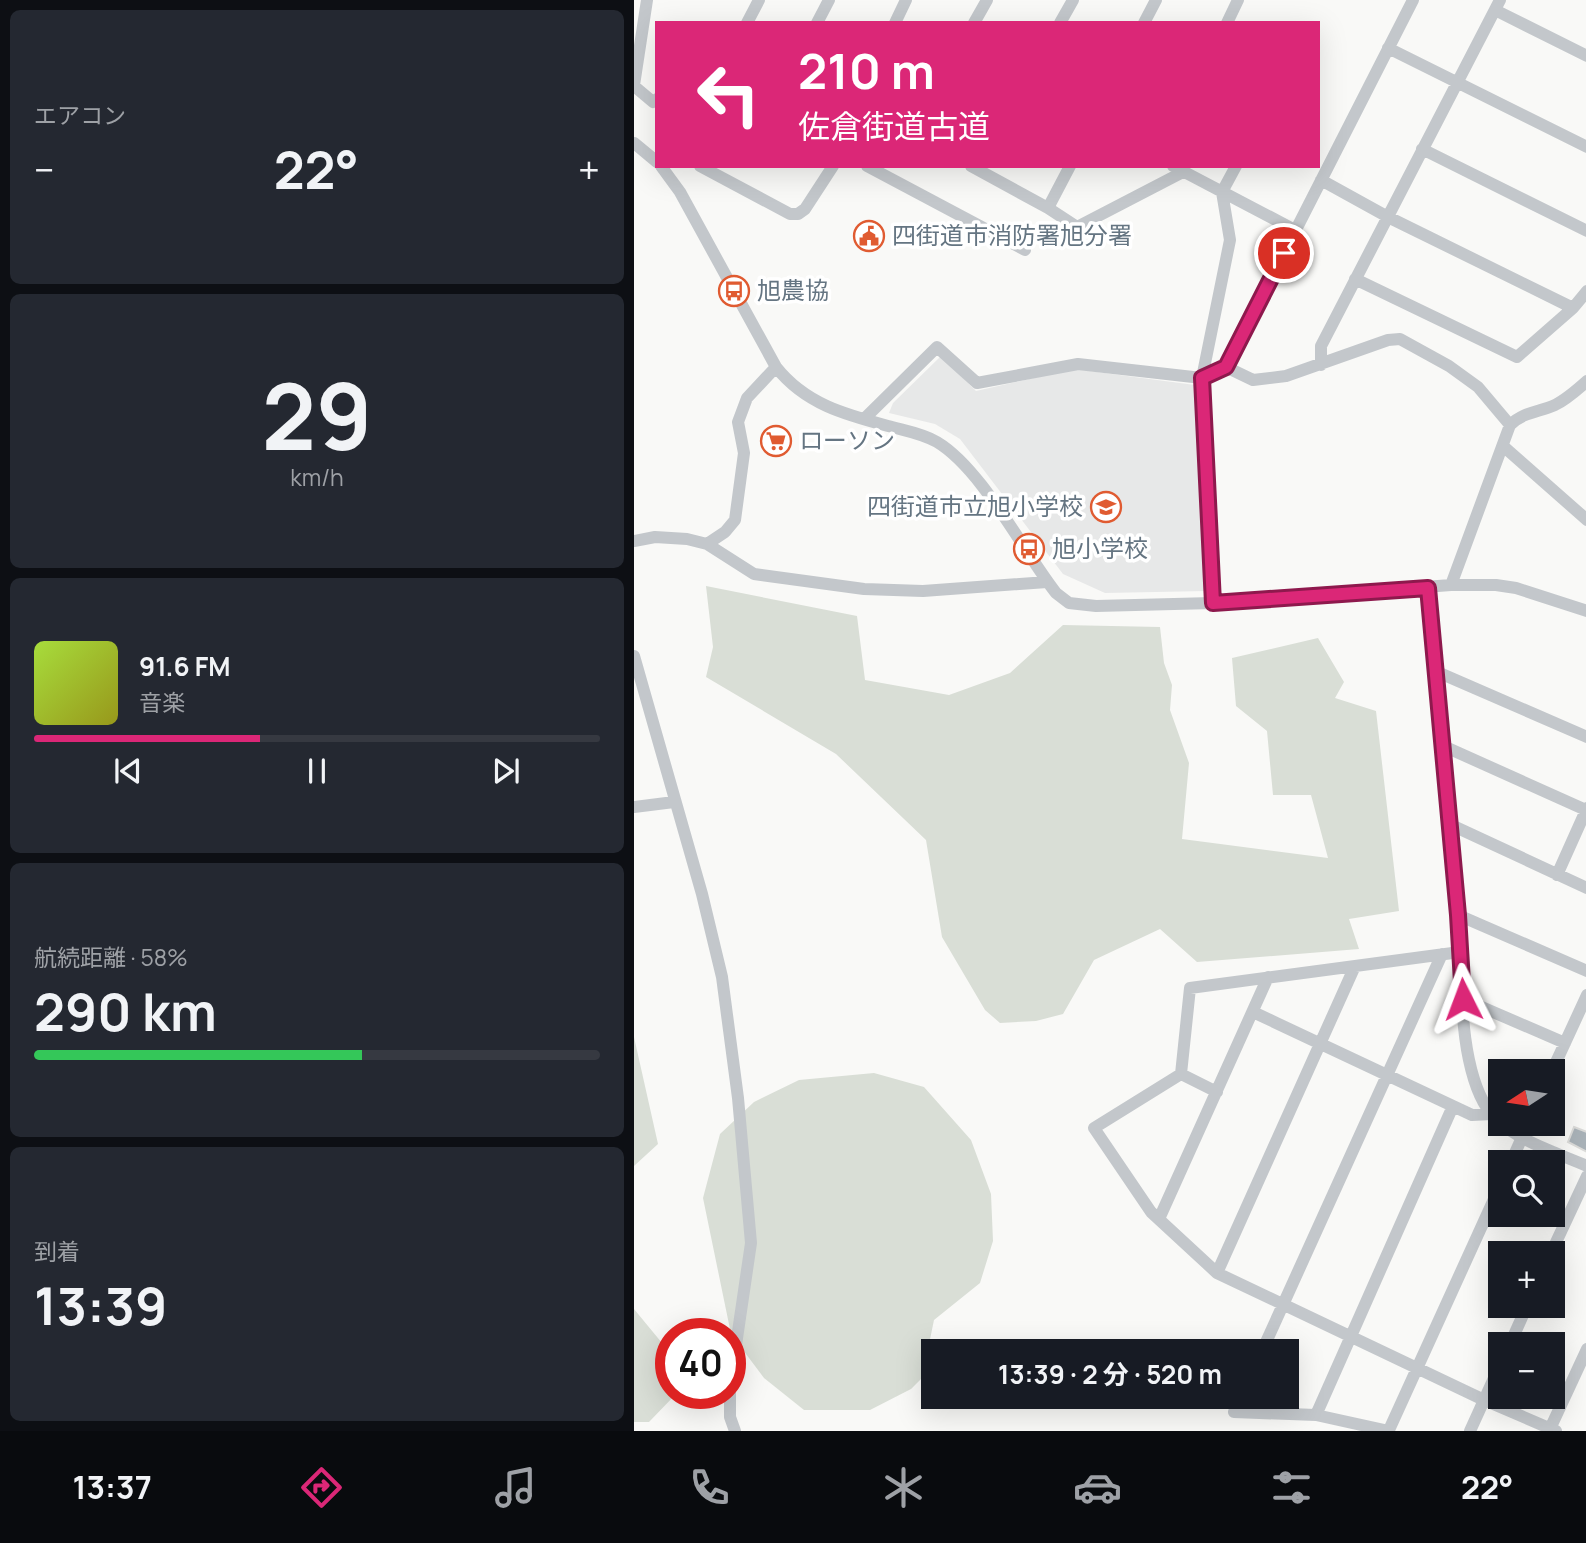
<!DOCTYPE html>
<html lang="ja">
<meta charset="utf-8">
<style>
:root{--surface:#171b24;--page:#242831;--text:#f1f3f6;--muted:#9ea1a6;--line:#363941;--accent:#db2777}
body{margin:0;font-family:Manrope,"Noto Sans JP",sans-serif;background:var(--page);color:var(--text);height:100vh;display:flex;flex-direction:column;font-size:26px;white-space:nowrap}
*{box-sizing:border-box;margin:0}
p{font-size:23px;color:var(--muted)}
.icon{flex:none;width:38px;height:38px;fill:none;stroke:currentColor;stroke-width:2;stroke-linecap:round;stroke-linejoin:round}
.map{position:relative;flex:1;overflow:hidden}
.sheet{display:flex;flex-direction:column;gap:10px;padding:10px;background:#0d0f14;width:634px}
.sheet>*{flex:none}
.banner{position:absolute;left:21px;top:21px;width:665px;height:147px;border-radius:0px;box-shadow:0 7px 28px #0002;background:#db2777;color:#fff;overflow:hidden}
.needle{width:46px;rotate:258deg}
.tools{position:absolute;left:854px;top:1059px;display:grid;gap:14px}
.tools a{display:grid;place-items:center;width:77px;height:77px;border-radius:0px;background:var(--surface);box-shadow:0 7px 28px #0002;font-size:35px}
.speed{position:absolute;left:21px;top:1318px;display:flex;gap:14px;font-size:35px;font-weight:700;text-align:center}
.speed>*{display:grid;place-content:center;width:91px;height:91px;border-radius:50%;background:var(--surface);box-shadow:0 7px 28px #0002;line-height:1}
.speed .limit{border:10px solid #d22;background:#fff;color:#111}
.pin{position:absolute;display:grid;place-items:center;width:60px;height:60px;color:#fff;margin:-30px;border:4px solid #fff;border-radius:50%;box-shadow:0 2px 7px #0007}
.me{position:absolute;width:77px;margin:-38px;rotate:357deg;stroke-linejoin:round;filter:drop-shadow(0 0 5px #0008)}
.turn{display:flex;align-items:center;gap:24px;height:147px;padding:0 28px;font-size:32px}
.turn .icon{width:91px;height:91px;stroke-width:2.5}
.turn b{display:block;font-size:49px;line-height:60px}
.big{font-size:52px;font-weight:700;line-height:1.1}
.sheet .widget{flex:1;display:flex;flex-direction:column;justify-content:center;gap:10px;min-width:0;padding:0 24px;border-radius:10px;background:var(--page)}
.sheet .dial{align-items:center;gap:0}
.dial b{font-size:91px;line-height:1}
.song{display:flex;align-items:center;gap:21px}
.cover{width:84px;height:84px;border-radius:10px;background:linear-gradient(135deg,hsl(80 70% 55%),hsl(60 70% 35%))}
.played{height:7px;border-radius:4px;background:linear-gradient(90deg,var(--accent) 40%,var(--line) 40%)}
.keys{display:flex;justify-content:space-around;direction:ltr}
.heat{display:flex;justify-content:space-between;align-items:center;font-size:38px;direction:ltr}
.charge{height:10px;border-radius:5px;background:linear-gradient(90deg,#34c759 58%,var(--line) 0)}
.trip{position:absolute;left:287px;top:1339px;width:378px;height:70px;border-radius:0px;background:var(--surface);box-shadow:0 7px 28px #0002;font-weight:700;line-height:70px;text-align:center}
.tab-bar{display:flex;height:112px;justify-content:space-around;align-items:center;background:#090b0e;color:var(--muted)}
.tab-bar .icon{width:49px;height:49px}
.tab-bar .on{color:var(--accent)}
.tab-bar b{font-size:32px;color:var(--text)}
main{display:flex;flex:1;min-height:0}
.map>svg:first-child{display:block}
</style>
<main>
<section class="sheet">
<div class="widget"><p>エアコン</p>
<div class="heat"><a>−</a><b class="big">22°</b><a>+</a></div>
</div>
<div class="widget dial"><b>29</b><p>km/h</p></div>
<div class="widget">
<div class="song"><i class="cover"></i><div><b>91.6 FM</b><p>音楽</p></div></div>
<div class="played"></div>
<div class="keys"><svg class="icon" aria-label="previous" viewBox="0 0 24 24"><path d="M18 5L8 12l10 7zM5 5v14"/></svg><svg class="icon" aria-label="pause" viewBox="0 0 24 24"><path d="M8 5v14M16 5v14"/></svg><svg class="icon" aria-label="next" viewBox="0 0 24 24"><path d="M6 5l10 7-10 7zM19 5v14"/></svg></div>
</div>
<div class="widget"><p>航続距離 · 58%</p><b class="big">290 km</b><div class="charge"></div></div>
<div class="widget"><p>到着</p><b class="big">13:39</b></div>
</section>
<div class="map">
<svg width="953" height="1431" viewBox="0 0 953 1431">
<rect width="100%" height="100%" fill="#f9f9f7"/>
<path fill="#e7e8e8" d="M307 356 342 391 440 369 561 385 572 591 471 593 429 574 326 439 301 424 255 413 259 403Z"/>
<path fill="#d9ded6" d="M72 586 223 616 231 680 315 695 376 673 429 625 526 627 530 663 538 685 536 710 555 763 548 839 694 858 677 795H639L633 731 602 706 598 658 684 638 710 682 701 698 742 711 765 911 715 919 725 949 563 962 526 929 460 960 429 1014 402 1021 366 1023 351 1010 308 937 292 840 202 754 72 677 79 647Z
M0 1037 24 1144 0 1166Z
M240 1073 290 1087 337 1140 357 1194 359 1241 346 1283 300 1320 288 1378 277 1389 236 1410H170L130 1378 97 1334 69 1198 86 1134 120 1102 165 1080Z
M0 1309 28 1343 37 1376V1393L42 1394 15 1422H0Z"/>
<path fill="#a9b2b8" stroke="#dbdbd9" stroke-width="2" d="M940 1127 953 1132V1152L934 1142Z"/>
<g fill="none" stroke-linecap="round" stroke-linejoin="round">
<path stroke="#c3c7cb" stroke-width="12" d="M861 10 953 56
M113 23 125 0
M183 23 195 0
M261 23 272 0
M340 23 353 0
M426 23 439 0
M510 23 522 0
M593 23 604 0
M754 48 953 147
M0 85 13 0
M0 86 19 102 23 99
M0 143 23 162
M788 149 953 231
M27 166 46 192 142 367C172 405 213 415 258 427 273 431 290 434 303 442 348 469 389 551 422 593L435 603 462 606 579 603 817 585H862L882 588 953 611
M66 166 156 214H164L171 209 199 166
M233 166 391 250
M337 166 414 208 443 227 549 172
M539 166 661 230
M687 180 754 217 939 308
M414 208 436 166
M721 279 883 357 939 308 953 291
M687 365V346L866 0
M592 367 619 380 652 376 754 340 766 339 815 366 844 387 876 425
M230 419 303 347 343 383 444 364 568 378 592 367 779 0
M869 446 953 520
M0 541 21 537 53 539 73 544 120 574 230 589 289 591 413 582
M73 544 91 532 101 520 110 453 104 422 113 398 142 367
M817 585 876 425C889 412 905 412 921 405 933 399 943 390 953 381
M794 588C804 697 815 806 824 916 828 970 823 1062 853 1108 874 1139 919 1151 953 1166
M579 603 568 378 596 240 588 192 602 166
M0 656 68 894 88 977 104 1098 117 1243 96 1386
M801 671 953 737
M807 745 952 810
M0 807 40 802
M815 824 953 888
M923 875 953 808
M824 915 953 971
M826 952 556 988 547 1074 460 1128 517 1212 583 1273 850 1400 922 1431
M829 999 931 1043
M619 1012 838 1115 858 1114
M918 1071 953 995
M547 1074 583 1092
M877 1162 894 1124
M525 1219 634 977
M917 1253 953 1176
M583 1273 721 966
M876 1344 893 1306
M628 1351 808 954
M96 1393V1417L101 1431
M607 1396 600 1412 682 1415 755 1431
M682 1415 819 1106
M755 1430 866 1186
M836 1431 866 1365
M915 1431 953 1349"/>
</g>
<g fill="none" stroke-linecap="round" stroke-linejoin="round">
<g stroke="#8e194d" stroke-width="18">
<path id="route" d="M650 253 592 367 568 378 579 603 794 588 824 915 829 999"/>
</g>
<use href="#route" stroke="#db2777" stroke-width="12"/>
</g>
<defs>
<g id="civic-ring" transform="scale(1.575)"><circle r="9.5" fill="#fff" stroke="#e05b31" stroke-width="1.5"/><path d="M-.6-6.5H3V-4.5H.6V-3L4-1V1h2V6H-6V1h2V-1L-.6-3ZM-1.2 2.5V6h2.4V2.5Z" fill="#e05b31"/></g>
<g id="bus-ring" transform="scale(1.575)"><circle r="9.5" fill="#fff" stroke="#e05b31" stroke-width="1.5"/><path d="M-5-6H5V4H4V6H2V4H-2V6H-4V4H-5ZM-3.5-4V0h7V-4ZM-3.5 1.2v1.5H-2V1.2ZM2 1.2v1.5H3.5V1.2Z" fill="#e05b31"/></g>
<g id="supermarket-ring" transform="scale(1.575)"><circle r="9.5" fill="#fff" stroke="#e05b31" stroke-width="1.5"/><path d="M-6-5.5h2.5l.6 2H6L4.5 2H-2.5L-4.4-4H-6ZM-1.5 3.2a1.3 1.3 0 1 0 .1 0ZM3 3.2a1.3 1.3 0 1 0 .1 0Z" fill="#e05b31"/></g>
<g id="school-ring" transform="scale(1.575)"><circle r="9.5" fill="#fff" stroke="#e05b31" stroke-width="1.5"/><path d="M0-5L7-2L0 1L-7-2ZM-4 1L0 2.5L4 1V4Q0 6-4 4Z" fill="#e05b31"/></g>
</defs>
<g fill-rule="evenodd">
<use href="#civic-ring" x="235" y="236"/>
<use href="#bus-ring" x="100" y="291"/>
<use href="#supermarket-ring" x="142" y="441"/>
<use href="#school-ring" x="472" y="507"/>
<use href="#bus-ring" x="395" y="549"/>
</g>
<g text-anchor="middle" stroke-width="7" stroke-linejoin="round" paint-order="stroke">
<g font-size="24" fill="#657582" stroke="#fff" text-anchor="start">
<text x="258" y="244">四街道市消防署旭分署</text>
<text x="123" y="299">旭農協</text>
<text x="165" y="449">ローソン</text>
<text x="449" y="515" text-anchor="end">四街道市立旭小学校</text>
<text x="418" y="557">旭小学校</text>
</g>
</g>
</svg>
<div class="tools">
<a><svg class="needle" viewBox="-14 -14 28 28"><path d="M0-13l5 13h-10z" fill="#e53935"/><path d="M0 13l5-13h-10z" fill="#9ea1a6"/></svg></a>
<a><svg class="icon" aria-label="search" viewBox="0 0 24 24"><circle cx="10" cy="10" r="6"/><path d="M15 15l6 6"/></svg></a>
<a>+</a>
<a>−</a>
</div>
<div class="speed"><div class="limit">40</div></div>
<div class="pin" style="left:650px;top:253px;background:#d93025"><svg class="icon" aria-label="arrive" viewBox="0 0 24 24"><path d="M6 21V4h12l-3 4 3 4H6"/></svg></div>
<svg class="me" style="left:829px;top:999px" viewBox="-20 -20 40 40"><path d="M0-17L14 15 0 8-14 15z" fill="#db2777" stroke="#fff" stroke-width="4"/></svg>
<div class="trip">13:39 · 2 分 · 520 m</div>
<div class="banner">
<div class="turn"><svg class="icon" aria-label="left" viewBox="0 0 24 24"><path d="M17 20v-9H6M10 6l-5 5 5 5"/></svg><div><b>210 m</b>佐倉街道古道</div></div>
</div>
</div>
</main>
<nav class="tab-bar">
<b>13:37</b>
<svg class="icon on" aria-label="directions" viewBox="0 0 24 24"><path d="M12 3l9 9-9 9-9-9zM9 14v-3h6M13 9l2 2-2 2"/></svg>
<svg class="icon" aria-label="music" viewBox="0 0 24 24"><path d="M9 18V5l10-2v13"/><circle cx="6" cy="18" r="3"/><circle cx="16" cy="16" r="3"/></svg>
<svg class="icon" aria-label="phone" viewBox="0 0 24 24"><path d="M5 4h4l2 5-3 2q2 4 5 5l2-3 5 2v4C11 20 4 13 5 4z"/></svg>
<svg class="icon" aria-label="climate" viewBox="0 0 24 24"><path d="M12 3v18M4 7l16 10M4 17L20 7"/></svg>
<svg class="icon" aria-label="car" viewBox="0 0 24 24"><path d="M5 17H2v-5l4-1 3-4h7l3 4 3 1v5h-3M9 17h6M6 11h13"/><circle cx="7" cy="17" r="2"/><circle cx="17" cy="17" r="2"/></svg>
<svg class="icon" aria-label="filters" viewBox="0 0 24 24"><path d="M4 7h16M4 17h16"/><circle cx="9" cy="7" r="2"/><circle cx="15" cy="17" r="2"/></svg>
<b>22°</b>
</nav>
